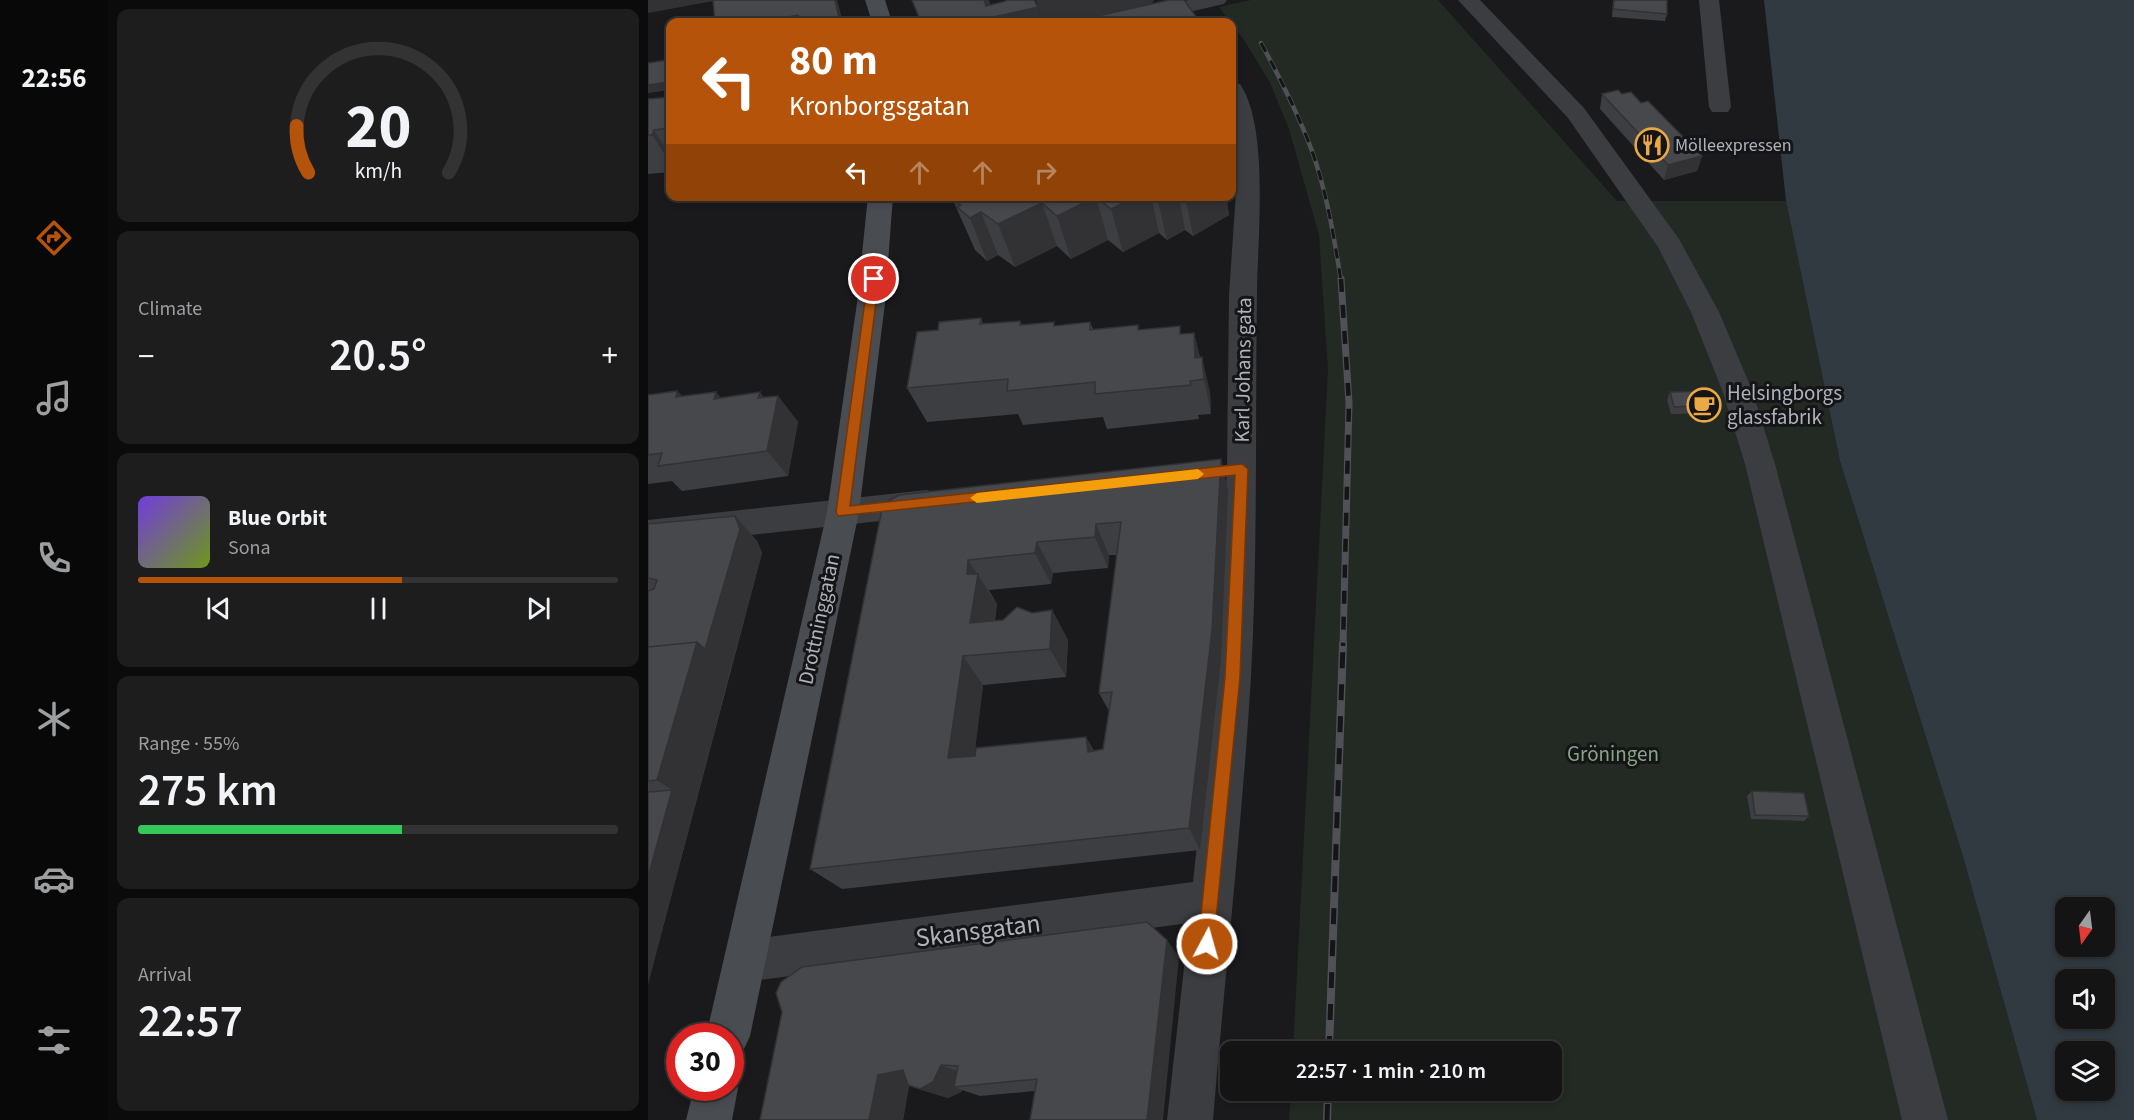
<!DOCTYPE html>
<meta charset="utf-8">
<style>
:root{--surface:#141415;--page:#1d1d1e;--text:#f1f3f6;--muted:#9d9ea0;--line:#333334;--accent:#b45309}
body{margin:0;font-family:"Source Sans 3",sans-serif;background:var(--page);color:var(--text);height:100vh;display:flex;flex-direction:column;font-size:22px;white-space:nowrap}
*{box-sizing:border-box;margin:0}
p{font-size:20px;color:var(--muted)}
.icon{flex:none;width:33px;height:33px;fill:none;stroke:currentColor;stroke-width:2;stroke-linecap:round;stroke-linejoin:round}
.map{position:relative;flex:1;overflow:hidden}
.side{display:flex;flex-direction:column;gap:9px;padding:9px;background:#0b0b0c;width:540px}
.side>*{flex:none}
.guide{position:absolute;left:18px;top:18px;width:570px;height:183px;border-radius:12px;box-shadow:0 3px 9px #0003,0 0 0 2px var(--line);background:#b45309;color:#fff;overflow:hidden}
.needle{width:39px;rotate:194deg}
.fabs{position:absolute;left:1407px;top:897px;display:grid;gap:12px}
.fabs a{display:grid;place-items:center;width:60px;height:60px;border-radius:12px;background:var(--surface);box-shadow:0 3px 9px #0003,0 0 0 2px var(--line);font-size:30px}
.speed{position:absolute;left:18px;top:1023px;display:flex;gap:12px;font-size:30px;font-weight:700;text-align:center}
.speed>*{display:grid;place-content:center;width:78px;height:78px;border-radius:50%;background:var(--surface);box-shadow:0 3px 9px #0003,0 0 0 2px var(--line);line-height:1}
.speed .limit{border:9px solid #d22;background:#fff;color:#111}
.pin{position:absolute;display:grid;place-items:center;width:51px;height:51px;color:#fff;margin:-26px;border:3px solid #fff;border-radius:50%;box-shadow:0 2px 6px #0007}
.me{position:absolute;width:66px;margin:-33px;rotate:6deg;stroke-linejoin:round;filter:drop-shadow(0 0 4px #0008)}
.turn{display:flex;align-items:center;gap:21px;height:126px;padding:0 24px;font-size:27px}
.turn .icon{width:78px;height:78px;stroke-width:2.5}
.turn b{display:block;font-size:42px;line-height:51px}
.lanes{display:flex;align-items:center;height:57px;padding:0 24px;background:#0003;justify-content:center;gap:30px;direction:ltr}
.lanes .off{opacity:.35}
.big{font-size:45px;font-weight:600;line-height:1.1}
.side .widget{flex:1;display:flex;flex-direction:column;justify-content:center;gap:9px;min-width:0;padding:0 21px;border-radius:12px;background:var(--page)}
.side .dial{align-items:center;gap:0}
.dial svg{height:156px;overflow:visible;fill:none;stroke:var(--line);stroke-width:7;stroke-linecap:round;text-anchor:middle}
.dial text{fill:var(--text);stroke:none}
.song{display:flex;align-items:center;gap:18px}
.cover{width:72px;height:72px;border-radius:9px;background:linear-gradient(135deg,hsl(260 70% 55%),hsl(80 70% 35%))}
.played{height:6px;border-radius:3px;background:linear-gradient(90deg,var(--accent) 55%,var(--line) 55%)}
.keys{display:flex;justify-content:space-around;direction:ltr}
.heat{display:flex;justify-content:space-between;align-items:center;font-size:33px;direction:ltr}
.charge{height:9px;border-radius:4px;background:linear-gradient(90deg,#34c759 55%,var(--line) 0)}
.trip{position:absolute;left:572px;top:1041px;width:342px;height:60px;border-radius:12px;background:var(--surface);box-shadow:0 3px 9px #0003,0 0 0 2px var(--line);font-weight:600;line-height:60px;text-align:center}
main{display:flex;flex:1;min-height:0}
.tab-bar{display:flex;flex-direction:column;width:108px;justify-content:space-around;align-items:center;background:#080808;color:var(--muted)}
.tab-bar .icon{width:42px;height:42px}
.tab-bar .on{color:var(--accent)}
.tab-bar b{font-size:27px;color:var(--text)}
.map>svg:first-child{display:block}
</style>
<main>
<nav class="tab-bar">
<b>22:56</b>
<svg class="icon on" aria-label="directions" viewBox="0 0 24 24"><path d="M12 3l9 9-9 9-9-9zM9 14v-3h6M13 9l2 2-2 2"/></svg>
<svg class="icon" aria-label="music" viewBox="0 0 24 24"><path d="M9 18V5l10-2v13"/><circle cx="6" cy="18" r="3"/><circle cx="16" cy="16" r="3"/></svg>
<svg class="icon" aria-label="phone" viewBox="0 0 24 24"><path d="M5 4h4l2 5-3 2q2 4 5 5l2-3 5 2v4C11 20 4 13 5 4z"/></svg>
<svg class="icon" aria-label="climate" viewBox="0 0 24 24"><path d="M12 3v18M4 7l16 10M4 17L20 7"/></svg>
<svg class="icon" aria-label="car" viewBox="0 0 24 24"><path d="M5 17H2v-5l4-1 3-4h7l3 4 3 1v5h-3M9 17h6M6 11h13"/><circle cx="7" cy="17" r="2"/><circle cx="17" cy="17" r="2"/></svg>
<svg class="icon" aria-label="filters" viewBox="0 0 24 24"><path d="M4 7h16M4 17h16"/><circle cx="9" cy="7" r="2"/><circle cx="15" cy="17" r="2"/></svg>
</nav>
<section class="side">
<div class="widget dial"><svg viewBox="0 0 100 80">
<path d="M14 69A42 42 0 1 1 86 69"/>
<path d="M14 69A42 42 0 0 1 8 45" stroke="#b45309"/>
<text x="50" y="56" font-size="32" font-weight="700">20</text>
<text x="50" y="72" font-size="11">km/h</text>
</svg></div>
<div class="widget"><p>Climate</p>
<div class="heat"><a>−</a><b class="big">20.5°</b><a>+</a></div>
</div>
<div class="widget">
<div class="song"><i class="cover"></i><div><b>Blue Orbit</b><p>Sona</p></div></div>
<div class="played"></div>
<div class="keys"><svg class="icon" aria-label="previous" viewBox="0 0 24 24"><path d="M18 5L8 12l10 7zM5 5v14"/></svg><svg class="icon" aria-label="pause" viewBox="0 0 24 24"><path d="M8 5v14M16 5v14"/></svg><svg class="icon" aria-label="next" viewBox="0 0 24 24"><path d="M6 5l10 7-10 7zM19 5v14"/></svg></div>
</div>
<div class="widget"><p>Range · 55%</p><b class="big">275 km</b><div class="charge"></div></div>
<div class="widget"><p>Arrival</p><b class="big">22:57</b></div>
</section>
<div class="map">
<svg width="1486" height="1120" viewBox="0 0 1486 1120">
<rect width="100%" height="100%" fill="#1a1a1c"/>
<path fill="#222a23" d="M603 0H790L969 201H1138L1192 461 1314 853 1389 1120H641L643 1091 903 1090V1052L645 1051 680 370 671 235 641 129 622 83 598 43 571 7Z"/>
<path fill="#303a40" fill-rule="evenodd" d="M1116 0H1486V1120H1389L1314 853 1192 461 1138 201ZM1418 908H1456V946H1418ZM1418 980H1456V1018H1418ZM1418 1052H1456V1090H1418Z"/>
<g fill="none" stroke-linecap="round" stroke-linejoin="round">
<path fill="#3b3d41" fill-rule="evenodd" d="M541 0H579L576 4 497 22H460L464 18Z
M810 0H832L936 108 1031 239 1071 312 1104 390 1127 464 1300 1120H1254L1097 464 1074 390 1043 312 1010 247 920 118Z
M1051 0H1071L1083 107 1080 112H1064L1061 107Z
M584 82 592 84C622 128 609 242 609 295 607 423 610 550 603 677 594 825 577 973 565 1120H519L541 923 97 982 82 976 76 961 82 946 97 940 545 882 567 677 579 469 581 295 588 192 584 132Z
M279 490 290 494 295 503 290 512 279 516 0 546V520Z"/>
<path fill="#494c51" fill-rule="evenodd" d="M217 0H237L244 22H224Z
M220 196H245L237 303 211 512 102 1036 95 1051 82 1057V1036H58L179 512 209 303Z
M82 1072 90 1088 84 1120H38L46 1088H82Z"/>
<g stroke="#4f5156" stroke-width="4.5">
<path id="rail-far2" d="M613 43C632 78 650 113 664 151 679 193 686 237 693 281"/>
</g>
<g stroke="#4f5156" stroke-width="7">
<path id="rail-far1" d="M693 279 701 403 695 646"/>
</g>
<g stroke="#4f5156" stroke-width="8">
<path id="rail" d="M681 1052 695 644
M679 1120 680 1090"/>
</g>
<use href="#rail-far2" stroke="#151517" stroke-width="3" stroke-dasharray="10" stroke-linecap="butt"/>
<use href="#rail-far1" stroke="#151517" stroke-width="4.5" stroke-dasharray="13" stroke-linecap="butt"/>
<use href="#rail" stroke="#151517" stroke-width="5" stroke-dasharray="16" stroke-linecap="butt"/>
</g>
<path fill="#3d3e41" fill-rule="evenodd" d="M965 0H1019V14L1017 21 964 17Z
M954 94H974L993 103 1054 156 1049 171 1016 180 952 109Z
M22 97V172L0 174V99Z
M307 196H578L581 215 545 236 537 230 519 240 511 233 475 252 460 240 423 259 409 246 367 267 350 255 339 261 327 250 304 198Z
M333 318 335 324 372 321 374 325 407 326 442 322 445 329 490 325 491 330 534 334 546 333 552 357 562 392 563 414 550 415 551 419 459 429 455 417 375 425 370 414 279 422 259 388 290 330Z
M29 391 34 396 116 398 130 396 150 422 140 476 34 491 24 481 0 484V395Z
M1022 392 1065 405 1063 413 1023 414 1019 400Z
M573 459 580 492 573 659 552 850 194 889 162 869 235 504ZM461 555H469L451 693 461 711 455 749 446 751 438 737 326 756 335 685 418 677 420 640 404 610 384 613 355 620 347 621 349 604 341 590 403 584 405 573 460 568Z
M87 516 109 541 114 553 0 984V524Z
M1104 791 1161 816 1156 821 1103 819 1099 796Z
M531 957 387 1091 332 1096 314 1090 313 1092 300 1098 261 1086 255 1120H112Z"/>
<path fill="#323235" d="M0 0H71L0 13Z
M187 0H189L195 22H192Z
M335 0H341L344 9 339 12Z
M388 0H506L503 5 424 22H395Z
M390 7 395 22H324Z
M150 15 154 22H114Z
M22 74V90L0 93V85L17 75Z
M6 130 22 155V162L4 135Z
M1054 156 1049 171 1016 180 1020 165Z
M489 196H503L511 233 475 252 463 209Z
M531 196 537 230 519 240 509 197Z
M537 196H578L581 215 545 236Z
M448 197 460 240 423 259 409 216Z
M394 203 409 246 367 267 350 224Z
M333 212 350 255 339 261 322 218Z
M546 333 554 368 547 358Z
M554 357 562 392 563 414 556 379Z
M29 391 51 417 28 397Z
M68 392 89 418 66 399Z
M112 392 127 413 130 396 150 422 140 476 119 451 110 398Z
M573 459 580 492 573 659 552 850 541 828Z
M87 516 109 541 114 553 82 671 57 649Z
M448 524 461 555 460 568 447 537Z
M389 542 405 573 403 584 387 553Z
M320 560 349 604 342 652 322 623 319 574Z
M404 610 420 640 418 677 402 649Z
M49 642 82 671 0 984V877L24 790 9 780Z
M315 656 335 685 323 783 300 758Z
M438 737 453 762 440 752Z
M519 940 531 957 515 1120H499Z
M293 1065 320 1076 306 1087 314 1090 313 1092 300 1098 272 1089Z
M255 1070 261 1085 255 1120H221L230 1075Z"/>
<path fill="#47484c" stroke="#323235" stroke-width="1.5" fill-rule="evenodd" d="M65 0H187L192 22H152L150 15 114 22H67Z
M264 0H336L338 6 358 1V0H386L390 7 324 22H273Z
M521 0H536L552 22H423Z
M966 0H1019V14L965 9Z
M22 53V74L17 75Z
M20 60 17 75 21 82 0 85V63Z
M970 90 974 94 983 92 993 103 1000 101 1054 156 1020 165 954 94Z
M22 97V128L6 130 4 135H0V99Z
M307 196H489L463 209 448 197 409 216 394 203 350 224 333 212 322 218 309 207 313 205 304 198Z
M333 318 332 324 372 321V325L406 322V326L442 322V330L490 325V330L532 326V334L546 333 547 358 554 357 556 379 542 381 543 385 447 394V382L359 391 360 379 259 388 269 332 290 330 291 322Z
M29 391 28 397 68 392 66 399 112 392 110 398 130 396 119 451 10 466 14 453 0 455V395Z
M1061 391 1065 405 1026 407 1022 392Z
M573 459 564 630 541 828 162 869 235 504 251 495ZM473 522 451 693 464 692 455 749 440 752 438 737 328 748 327 756 300 758 315 656 402 649 404 610 384 613 369 607 355 620 322 623 330 574H319L320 560 387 553 389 542 447 537 448 524Z
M87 516 92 529 57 649 49 642 0 647V591L6 589 9 580 0 578V524Z
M49 642 9 780 0 781V647Z
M24 790 0 877V792Z
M1104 791 1156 793 1161 816 1107 815Z
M499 922 519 940 499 1120H382L389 1079 306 1087 310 1066 293 1065 285 1082 272 1089 260 1085 255 1070 230 1075 221 1120H112L134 1012 128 993 133 982 154 967Z"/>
<path fill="#b45309" stroke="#753606" stroke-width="1.5" d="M226 275 231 279 202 506 594 464 600 469 592 677 565 950 559 952 553 950 550 944 577 677 587 475 190 516 188 512 220 279Z"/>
<path fill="#f59e0b" d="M550 469 556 474 550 479 329 503 322 498 329 493Z"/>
<defs>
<g id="restaurant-ring" transform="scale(1.725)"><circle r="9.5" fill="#151517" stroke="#eaa944" stroke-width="1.5"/><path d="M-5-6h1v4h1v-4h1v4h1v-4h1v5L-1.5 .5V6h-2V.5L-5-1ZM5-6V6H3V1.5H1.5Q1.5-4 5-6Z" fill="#eaa944"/></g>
<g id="cafe-ring" transform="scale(1.725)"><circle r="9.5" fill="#151517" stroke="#eaa944" stroke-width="1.5"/><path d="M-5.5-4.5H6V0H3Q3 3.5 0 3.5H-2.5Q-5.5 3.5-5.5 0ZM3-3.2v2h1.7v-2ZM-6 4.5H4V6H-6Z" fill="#eaa944"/></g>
</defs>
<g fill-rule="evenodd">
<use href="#restaurant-ring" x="1004" y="145"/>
<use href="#cafe-ring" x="1056" y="405"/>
</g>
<g text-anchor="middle" stroke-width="6" stroke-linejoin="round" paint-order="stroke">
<g font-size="18" fill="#adb2bb" stroke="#151517" text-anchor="start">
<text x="1027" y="151">Mölleexpressen</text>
</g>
<g font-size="21" fill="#adb2bb" stroke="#151517">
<text transform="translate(595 370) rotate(-89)" y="7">Karl Johans gata</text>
<text transform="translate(171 619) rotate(-78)" y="7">Drottninggatan</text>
</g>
<g font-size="21" fill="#adb2bb" stroke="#151517" text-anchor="start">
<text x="1079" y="400">Helsingborgs<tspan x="1079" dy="24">glassfabrik</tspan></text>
</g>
<g font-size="21" fill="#86a586" stroke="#151517">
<text x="965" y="761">Gröningen</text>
</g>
<g font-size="26" fill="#adb2bb" stroke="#151517">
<text transform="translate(330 930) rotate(-7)" y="9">Skansgatan</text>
</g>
</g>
</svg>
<div class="fabs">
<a><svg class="needle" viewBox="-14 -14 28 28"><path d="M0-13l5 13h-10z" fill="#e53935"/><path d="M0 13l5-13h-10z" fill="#9d9ea0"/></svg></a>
<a><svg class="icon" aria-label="sound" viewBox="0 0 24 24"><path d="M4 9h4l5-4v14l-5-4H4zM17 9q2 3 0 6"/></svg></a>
<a><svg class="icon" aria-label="layers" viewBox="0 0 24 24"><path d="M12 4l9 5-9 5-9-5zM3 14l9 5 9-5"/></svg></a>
</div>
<div class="speed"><div class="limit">30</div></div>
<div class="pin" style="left:226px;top:279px;background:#d93025"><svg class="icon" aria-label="arrive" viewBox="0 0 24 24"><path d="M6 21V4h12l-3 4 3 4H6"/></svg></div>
<svg class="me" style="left:559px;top:944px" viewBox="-20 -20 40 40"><circle r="17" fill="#b45309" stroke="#fff" stroke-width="3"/><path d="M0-11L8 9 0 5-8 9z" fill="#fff"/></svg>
<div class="trip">22:57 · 1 min · 210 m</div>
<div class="guide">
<div class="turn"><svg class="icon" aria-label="left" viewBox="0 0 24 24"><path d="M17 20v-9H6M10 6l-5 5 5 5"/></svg><div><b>80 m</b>Kronborgsgatan</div></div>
<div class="lanes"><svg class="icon" aria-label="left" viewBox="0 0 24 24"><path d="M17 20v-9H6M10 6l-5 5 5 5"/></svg><svg class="icon off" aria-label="ahead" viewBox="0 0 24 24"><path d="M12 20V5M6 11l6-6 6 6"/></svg><svg class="icon off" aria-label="ahead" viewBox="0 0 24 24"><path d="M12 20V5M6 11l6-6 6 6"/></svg><svg class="icon off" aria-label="right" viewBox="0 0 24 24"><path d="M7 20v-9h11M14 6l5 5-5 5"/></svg></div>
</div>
</div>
</main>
